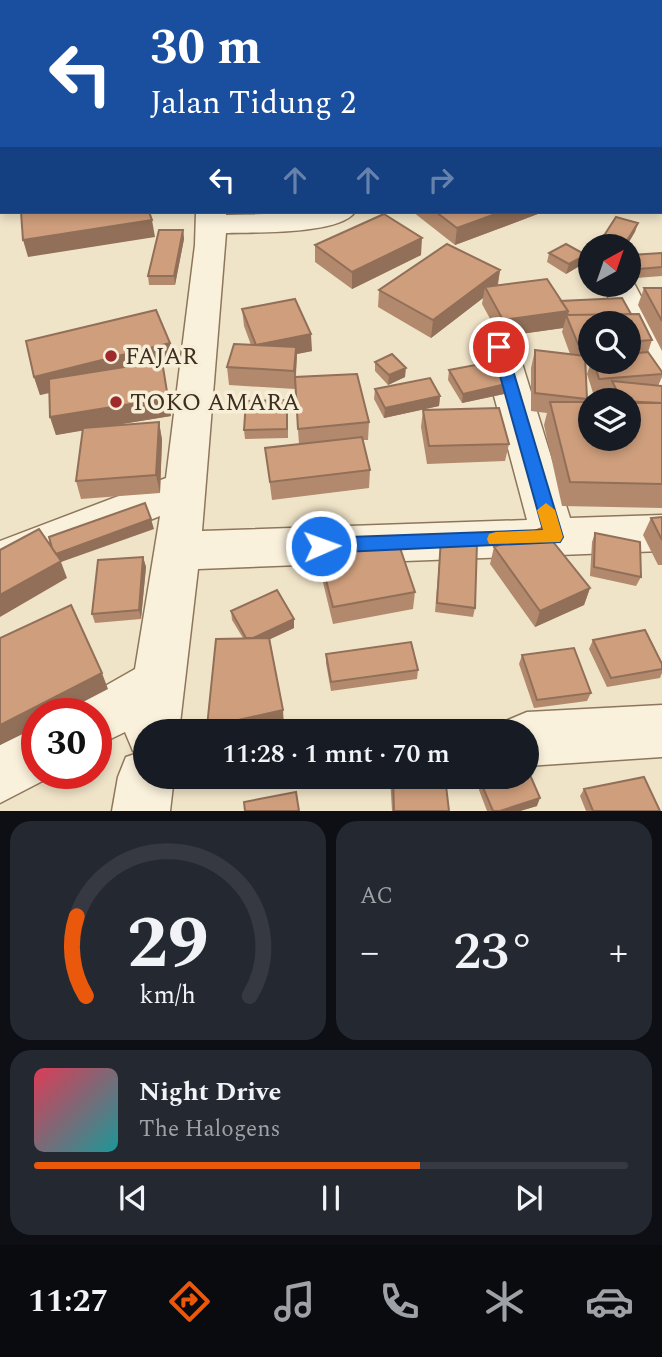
<!DOCTYPE html>
<html lang="id">
<meta charset="utf-8">
<style>
:root{--surface:#171b24;--page:#242831;--text:#f1f3f6;--muted:#9ea1a6;--line:#363941;--accent:#ea580c}
body{margin:0;font-family:Spectral,serif;background:var(--page);color:var(--text);height:100vh;display:flex;flex-direction:column;font-size:26px;white-space:nowrap}
*{box-sizing:border-box;margin:0}
p{font-size:23px;color:var(--muted)}
.icon{flex:none;width:38px;height:38px;fill:none;stroke:currentColor;stroke-width:2;stroke-linecap:round;stroke-linejoin:round}
.map{position:relative;height:811px;overflow:hidden}
.drawer{display:flex;flex-direction:column;gap:10px;padding:10px;background:#0d0f14;flex:1}
.drawer>*{flex:none}
.hud{position:absolute;left:0px;top:0px;width:663px;height:214px;box-shadow:0 4px 10px #0003;background:#1a4fa0;color:#fff;overflow:hidden}
.needle{width:46px;rotate:40deg}
.controls{position:absolute;left:578px;top:234px;display:grid;gap:14px}
.controls a{display:grid;place-items:center;width:63px;height:63px;border-radius:50%;background:var(--surface);box-shadow:0 4px 10px #0003;font-size:35px}
.speed{position:absolute;left:21px;top:698px;display:flex;gap:14px;font-size:35px;font-weight:700;text-align:center}
.speed>*{display:grid;place-content:center;width:91px;height:91px;border-radius:50%;background:var(--surface);box-shadow:0 4px 10px #0003;line-height:1}
.speed .limit{border:10px solid #d22;background:#fff;color:#111}
.pin{position:absolute;display:grid;place-items:center;width:60px;height:60px;color:#fff;margin:-30px;border:4px solid #fff;border-radius:50%;box-shadow:0 2px 7px #0007}
.me{position:absolute;width:77px;margin:-38px;rotate:88deg;stroke-linejoin:round;filter:drop-shadow(0 0 5px #0008)}
.turn{display:flex;align-items:center;gap:24px;height:147px;padding:0 35px;font-size:32px}
.turn .icon{width:91px;height:91px;stroke-width:2.5}
.turn b{display:block;font-size:49px;line-height:60px}
.lanes{display:flex;align-items:center;height:66px;padding:0 35px;background:#0003;justify-content:center;gap:35px;direction:ltr}
.lanes .off{opacity:.35}
.big{font-size:52px;font-weight:600;line-height:1.1}
.drawer .tile{flex:1;display:flex;flex-direction:column;justify-content:center;gap:10px;min-width:0;padding:0 24px;border-radius:21px;background:var(--page)}
.drawer .dial{align-items:center;gap:0}
.dial svg{height:182px;overflow:visible;fill:none;stroke:var(--line);stroke-width:7;stroke-linecap:round;text-anchor:middle}
.dial text{fill:var(--text);stroke:none}
.song{display:flex;align-items:center;gap:21px}
.cover{width:84px;height:84px;border-radius:10px;background:linear-gradient(135deg,hsl(350 70% 55%),hsl(180 70% 35%))}
.played{height:7px;border-radius:4px;background:linear-gradient(90deg,var(--accent) 65%,var(--line) 65%)}
.keys{display:flex;justify-content:space-around;direction:ltr}
.heat{display:flex;justify-content:space-between;align-items:center;font-size:38px;direction:ltr}
.drawer .tiles{flex:1;display:grid;gap:10px;grid-template-columns:1fr 1fr}
.tile:last-child{grid-column:span 2}
.trip{position:absolute;left:133px;top:719px;width:406px;height:70px;border-radius:35px;background:var(--surface);box-shadow:0 4px 10px #0003;font-weight:600;line-height:70px;text-align:center}
.tabs{display:flex;height:112px;justify-content:space-around;align-items:center;background:#090b0e;color:var(--muted)}
.tabs .icon{width:49px;height:49px}
.tabs .current{color:var(--accent)}
.tabs b{font-size:32px;color:var(--text)}
.map>svg:first-child{display:block}
</style>
<div class="map">
<svg width="662" height="811" viewBox="0 0 662 811">
<rect width="100%" height="100%" fill="#f0e4c8"/>
<g fill="none" stroke-linecap="round" stroke-linejoin="round">
<g stroke="#8d765c" stroke-width="3">
<path id="minor" d="M42 0H63L64 2H43Z
M570 0H594L595 2H571Z
M196 212H226V215L355 212C339 235 254 232 226 233L202 531 527 520 481 347 486 339 499 335 512 339 517 347 570 518 662 515V551L198 569 179 732H145V777H174L170 811H112L118 777 126 757 138 753 133 751 125 732 96 746V714H72L77 702 135 669 160 516 0 580V541L166 478 195 245Z
M628 277 635 285 662 337V387L649 383C637 364 628 346 628 324H620L603 285H628Z
M662 705V757L527 766V732H503L508 720 527 712Z
M37 727V774H56L0 803V745Z"/>
</g>
<use href="#minor" fill="#faf1dc" fill-rule="evenodd"/>
</g>
<path fill="#b2896c" fill-rule="evenodd" d="M286 0H308V2H286Z
M315 0H341V2H316Z
M344 0H498V2H344Z
M501 0H576V2H505Z
M645 0H662V5V2H651Z
M413 212H543L455 245Z
M183 230 184 239 175 285H149L148 276Z
M315 245 421 255 352 289 315 262Z
M549 253 583 264 566 274 547 262Z
M662 253V276L636 278 628 265 631 255Z
M500 270 498 285 561 301 631 314 652 340 648 352 662 372V377L658 386H662V508L562 506 544 425 547 413 531 411V368L535 350 570 354 562 332 563 328 500 337 482 304 483 298 431 338 378 307 379 290ZM590 324H628V362H591L587 374 594 396 607 395 606 399 607 401H628V439L586 402 587 399 585 361H590Z
M644 288H662V351L638 305Z
M242 309 312 351 297 354 296 376 369 422 368 440H362L370 470 369 488 272 500 265 448 299 444 295 387V389L229 385 227 367 251 345 244 326Z
M173 361 162 364 171 416 108 426 159 422 162 440 160 493 81 499 76 481 83 430 56 435 50 417V393L40 395 34 377Z
M375 362 405 377 388 385 375 371Z
M449 370 506 384 504 394 462 403 448 380Z
M375 389 440 396 439 406 384 418 374 399Z
M288 410V438L245 439 244 430Z
M423 410 509 444 505 461 427 464 421 427Z
M662 517V565H658L643 535 651 518Z
M595 533 641 577 636 586 590 576 592 542Z
M441 538 475 608 473 617 435 612Z
M494 547 590 588 584 605 535 627 490 564Z
M319 553 415 592 413 609 333 624 320 570Z
M143 557 146 567 141 619 95 623 92 614Z
M231 611 294 619V628L270 639 284 726 258 732H208L207 727 243 638 232 620Z
M593 640 662 664V673L660 678 607 687 589 649Z
M326 654 418 670 417 679 331 691 326 663Z
M522 655 591 693 587 701 534 708 519 664Z
M390 777H445L449 811H392Z
M481 783 537 806 520 811H487L479 790Z
M584 789 660 811H586L580 796Z"/>
<path fill="#916f58" d="M0 0H22L17 2H2V7L0 6Z
M560 0H576V2H555Z
M0 64H2V80H0Z
M501 212H543L455 245 457 228Z
M152 220 155 237 28 257 23 240Z
M638 223 635 232 626 247H623Z
M183 230 184 239 175 285 174 276Z
M422 238 421 255 352 289V272Z
M586 255 583 264 566 274 569 264Z
M500 270 497 287H485L483 298 431 338 433 320Z
M568 311 563 328 500 337 503 320Z
M311 334 312 351 297 354 295 385V377V389L294 371 256 345Z
M170 343 173 361 162 364 171 416 56 435 50 417 162 364 40 395 34 377Z
M406 368 405 377 388 385 389 375Z
M506 384 504 394 462 403 463 394Z
M440 396 439 406 384 418 385 408Z
M159 422 162 440 160 493 156 475Z
M151 519 154 529 61 562 67 578 0 617V595L54 554Z
M143 557 146 567 141 619 139 610Z
M590 588 584 605 535 627 540 611Z
M294 619V628L249 649 247 640Z
M102 673 108 689 60 714H37V726L0 745V725Z
M283 710 284 726 258 732H208L207 727Z
M540 798 537 806 520 811H500Z"/>
<path fill="#cf9f7d" stroke="#916f58" stroke-width="2" d="M13 0H27L23 2H9Z
M138 0H166L157 2H140Z
M176 0H190L193 2 171 1Z
M231 0H251L250 2H230Z
M254 0H274L273 2H254Z
M380 0 381 2H361V1Z
M386 0H498V2H386Z
M539 0H560L555 2H544Z
M0 11H2V48L0 49Z
M2 48V64H0V49Z
M21 212H149L152 220 23 240Z
M436 212H501L457 228Z
M384 214 422 238 352 272 315 245Z
M616 217 638 223 623 247H604L598 245Z
M159 230H183L174 276H148Z
M447 244 500 270 433 320 379 290Z
M566 244 586 255 569 264 549 253Z
M662 253V267L639 269 631 255Z
M547 279 568 311 503 320 485 287Z
M644 288H662V321Z
M622 298 631 314 567 315 568 311 561 301Z
M295 299 311 334 256 345 242 309Z
M156 310 170 343 34 377 26 341Z
M639 314 652 340 628 342V324H590V344H578L566 315Z
M234 344 296 347 294 371 227 367Z
M535 350 585 356 587 399 535 393Z
M648 352 662 372V374L599 379 594 362H628V354Z
M392 354 406 368 389 375 375 362Z
M162 361 168 398 50 417 49 379Z
M491 362 506 384 463 394 449 370Z
M357 374 369 422 298 429 295 377Z
M430 378 440 396 385 408 375 389Z
M612 381 662 386V403L622 401Z
M287 400V429L244 430 246 401Z
M550 402H590V439H628V403H662V484L570 482Z
M499 408 509 444 429 446 423 410Z
M159 422 156 475 76 481 83 428Z
M362 437 370 470 270 482 265 448Z
M145 503 151 519 56 554 52 548 49 537Z
M662 517V540L651 518Z
M542 528 590 588 540 611 494 547Z
M39 529 61 561 0 595V550Z
M595 533 640 542 641 577 594 567Z
M441 538 477 542 475 608 437 603Z
M397 539 415 592 333 607 319 553Z
M143 557 139 610 92 614 98 560Z
M277 590 294 619 253 638H246L231 611Z
M71 605 102 673 0 725V638Z
M645 630 662 664V669L611 678 593 640Z
M269 638 283 710 207 727 216 639Z
M411 642 418 670 331 682 326 654Z
M574 648 591 693 537 700 522 655Z
M527 768 540 798 500 811H493L481 783 500 777H527Z
M393 777H445L449 811H394Z
M644 777 660 811H593L584 789Z
M296 792 299 811H245L244 802Z"/>
<path fill="#1a73e8" stroke="#114b97" stroke-width="2" d="M499 342 506 347 563 537 560 542 321 553 314 551 312 546 314 540 321 538 543 530 492 347Z"/>
<path fill="#f59e0b" d="M546 503 555 510 563 537 560 542 489 544 487 539 489 534 496 532 543 530 537 510Z"/>
<g fill="#9e2a2b" stroke="#f7eed8" stroke-width="2.5">
<circle cx="111" cy="356" r="7"/>
<circle cx="116" cy="402" r="7"/>
</g>
<g text-anchor="middle" stroke-width="7" stroke-linejoin="round" paint-order="stroke">
<g font-size="24" fill="#3d2e20" stroke="#f7eed8" text-anchor="start">
<text x="125" y="364">FAJAR</text>
<text x="130" y="410">TOKO AMARA</text>
</g>
</g>
</svg>
<div class="controls">
<a><svg class="needle" viewBox="-14 -14 28 28"><path d="M0-13l5 13h-10z" fill="#e53935"/><path d="M0 13l5-13h-10z" fill="#9ea1a6"/></svg></a>
<a><svg class="icon" aria-label="search" viewBox="0 0 24 24"><circle cx="10" cy="10" r="6"/><path d="M15 15l6 6"/></svg></a>
<a><svg class="icon" aria-label="layers" viewBox="0 0 24 24"><path d="M12 4l9 5-9 5-9-5zM3 14l9 5 9-5"/></svg></a>
</div>
<div class="speed"><div class="limit">30</div></div>
<div class="pin" style="left:499px;top:347px;background:#d93025"><svg class="icon" aria-label="arrive" viewBox="0 0 24 24"><path d="M6 21V4h12l-3 4 3 4H6"/></svg></div>
<svg class="me" style="left:321px;top:546px" viewBox="-20 -20 40 40"><circle r="17" fill="#1a73e8" stroke="#fff" stroke-width="3"/><path d="M0-11L8 9 0 5-8 9z" fill="#fff"/></svg>
<div class="trip">11:28 · 1 mnt · 70 m</div>
<div class="hud">
<div class="turn"><svg class="icon" aria-label="left" viewBox="0 0 24 24"><path d="M17 20v-9H6M10 6l-5 5 5 5"/></svg><div><b>30 m</b>Jalan Tidung 2</div></div>
<div class="lanes"><svg class="icon" aria-label="left" viewBox="0 0 24 24"><path d="M17 20v-9H6M10 6l-5 5 5 5"/></svg><svg class="icon off" aria-label="ahead" viewBox="0 0 24 24"><path d="M12 20V5M6 11l6-6 6 6"/></svg><svg class="icon off" aria-label="ahead" viewBox="0 0 24 24"><path d="M12 20V5M6 11l6-6 6 6"/></svg><svg class="icon off" aria-label="right" viewBox="0 0 24 24"><path d="M7 20v-9h11M14 6l5 5-5 5"/></svg></div>
</div>
</div>
<section class="drawer">
<div class="tiles">
<div class="tile dial"><svg viewBox="0 0 100 80">
<path d="M14 69A42 42 0 1 1 86 69"/>
<path d="M14 69A42 42 0 0 1 10 34" stroke="#ea580c"/>
<text x="50" y="56" font-size="32" font-weight="700">29</text>
<text x="50" y="72" font-size="11">km/h</text>
</svg></div>
<div class="tile"><p>AC</p>
<div class="heat"><a>−</a><b class="big">23°</b><a>+</a></div>
</div>
<div class="tile">
<div class="song"><i class="cover"></i><div><b>Night Drive</b><p>The Halogens</p></div></div>
<div class="played"></div>
<div class="keys"><svg class="icon" aria-label="previous" viewBox="0 0 24 24"><path d="M18 5L8 12l10 7zM5 5v14"/></svg><svg class="icon" aria-label="pause" viewBox="0 0 24 24"><path d="M8 5v14M16 5v14"/></svg><svg class="icon" aria-label="next" viewBox="0 0 24 24"><path d="M6 5l10 7-10 7zM19 5v14"/></svg></div>
</div>
</div>
</section>
<nav class="tabs">
<b>11:27</b>
<svg class="icon current" aria-label="directions" viewBox="0 0 24 24"><path d="M12 3l9 9-9 9-9-9zM9 14v-3h6M13 9l2 2-2 2"/></svg>
<svg class="icon" aria-label="music" viewBox="0 0 24 24"><path d="M9 18V5l10-2v13"/><circle cx="6" cy="18" r="3"/><circle cx="16" cy="16" r="3"/></svg>
<svg class="icon" aria-label="phone" viewBox="0 0 24 24"><path d="M5 4h4l2 5-3 2q2 4 5 5l2-3 5 2v4C11 20 4 13 5 4z"/></svg>
<svg class="icon" aria-label="climate" viewBox="0 0 24 24"><path d="M12 3v18M4 7l16 10M4 17L20 7"/></svg>
<svg class="icon" aria-label="car" viewBox="0 0 24 24"><path d="M5 17H2v-5l4-1 3-4h7l3 4 3 1v5h-3M9 17h6M6 11h13"/><circle cx="7" cy="17" r="2"/><circle cx="17" cy="17" r="2"/></svg>
</nav>
